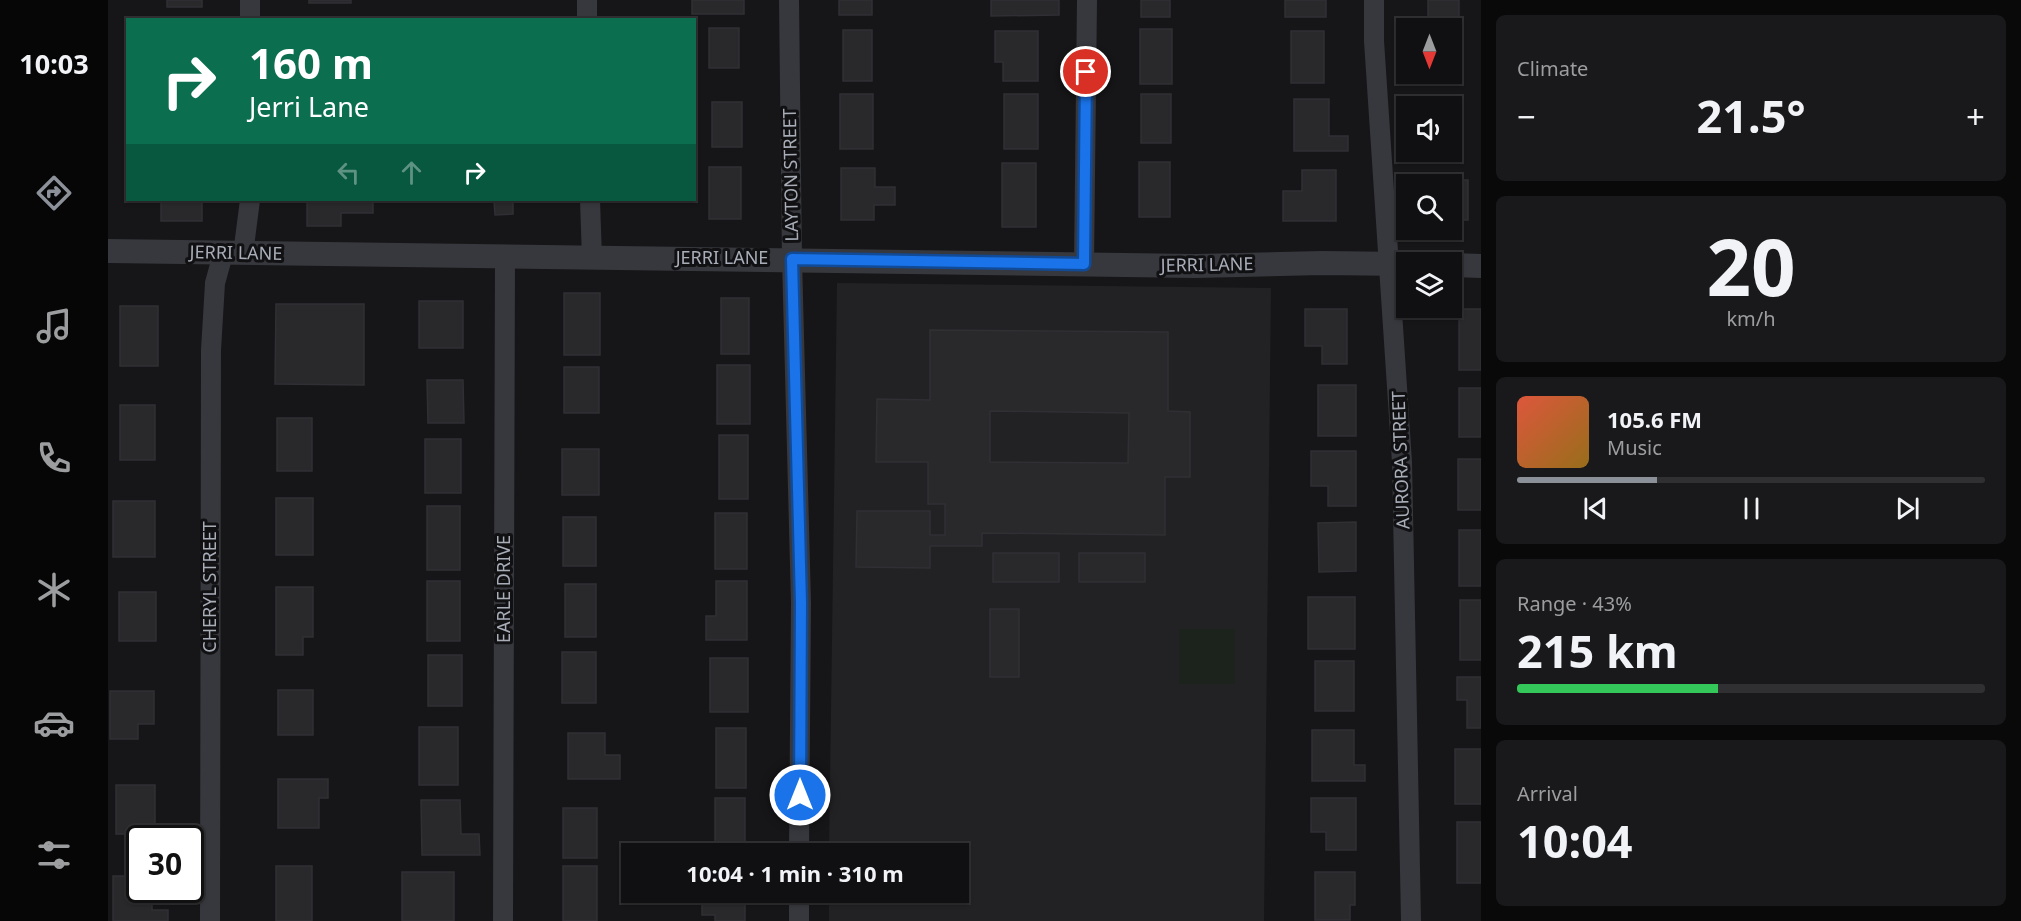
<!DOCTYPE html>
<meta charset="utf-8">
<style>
:root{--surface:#101012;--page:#19191b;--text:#f1f3f6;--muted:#9c9d9f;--line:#303032;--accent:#8c9099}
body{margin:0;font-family:"Noto Sans",sans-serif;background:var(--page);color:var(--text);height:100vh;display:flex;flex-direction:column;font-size:22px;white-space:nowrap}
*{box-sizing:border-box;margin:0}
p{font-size:20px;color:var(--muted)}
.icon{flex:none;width:33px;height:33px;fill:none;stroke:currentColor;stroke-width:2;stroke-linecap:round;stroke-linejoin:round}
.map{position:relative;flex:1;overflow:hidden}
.details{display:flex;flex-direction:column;gap:15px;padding:15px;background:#09090a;width:540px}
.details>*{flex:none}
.guide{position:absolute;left:18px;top:18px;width:570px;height:183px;border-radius:0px;box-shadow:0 2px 4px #0004,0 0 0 2px var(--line);background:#0b6e4f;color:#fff;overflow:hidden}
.needle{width:39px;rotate:180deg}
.tools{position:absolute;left:1288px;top:18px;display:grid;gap:12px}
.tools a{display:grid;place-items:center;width:66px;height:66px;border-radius:0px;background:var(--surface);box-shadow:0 2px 4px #0004,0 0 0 2px var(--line);font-size:30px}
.speed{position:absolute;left:18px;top:825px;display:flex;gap:12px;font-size:30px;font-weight:700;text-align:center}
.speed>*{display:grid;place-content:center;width:78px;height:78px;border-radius:50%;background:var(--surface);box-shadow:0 2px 4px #0004,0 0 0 2px var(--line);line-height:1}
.speed .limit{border:3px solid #111;border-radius:9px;background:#fff;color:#111}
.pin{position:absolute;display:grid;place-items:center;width:51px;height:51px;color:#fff;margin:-26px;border:3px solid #fff;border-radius:50%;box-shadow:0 2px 6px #0007}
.me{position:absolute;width:66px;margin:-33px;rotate:0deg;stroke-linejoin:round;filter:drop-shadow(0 0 4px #0008)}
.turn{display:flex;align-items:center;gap:21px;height:126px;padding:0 24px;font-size:27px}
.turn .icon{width:78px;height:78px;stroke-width:2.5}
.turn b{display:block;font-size:42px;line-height:51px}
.lanes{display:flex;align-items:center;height:57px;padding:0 24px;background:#0003;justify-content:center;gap:30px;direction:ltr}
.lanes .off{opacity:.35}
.big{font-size:45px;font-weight:700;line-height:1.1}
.details .card{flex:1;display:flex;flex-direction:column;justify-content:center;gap:9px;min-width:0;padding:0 21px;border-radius:9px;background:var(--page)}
.details .dial{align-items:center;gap:0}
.dial b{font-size:78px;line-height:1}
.song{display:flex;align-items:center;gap:18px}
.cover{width:72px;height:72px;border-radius:9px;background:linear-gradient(135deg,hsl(10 70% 55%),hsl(40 70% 35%))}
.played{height:6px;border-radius:3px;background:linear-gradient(90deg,var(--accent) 30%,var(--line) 30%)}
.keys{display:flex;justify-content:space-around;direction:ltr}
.heat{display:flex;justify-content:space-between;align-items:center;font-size:33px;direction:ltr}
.charge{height:9px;border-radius:4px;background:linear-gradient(90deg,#34c759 43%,var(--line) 0)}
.trip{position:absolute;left:513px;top:843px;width:348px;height:60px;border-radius:0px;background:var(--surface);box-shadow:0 2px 4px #0004,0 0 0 2px var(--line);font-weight:700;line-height:60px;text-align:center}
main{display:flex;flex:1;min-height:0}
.tabs{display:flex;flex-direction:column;width:108px;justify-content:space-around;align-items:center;background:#060607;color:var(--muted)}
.tabs .icon{width:42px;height:42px}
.tabs .current{color:var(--accent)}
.tabs b{font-size:27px;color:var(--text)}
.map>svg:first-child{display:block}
</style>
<main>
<nav class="tabs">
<b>10:03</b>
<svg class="icon current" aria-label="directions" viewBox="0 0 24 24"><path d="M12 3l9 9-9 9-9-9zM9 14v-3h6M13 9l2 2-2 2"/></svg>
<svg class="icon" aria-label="music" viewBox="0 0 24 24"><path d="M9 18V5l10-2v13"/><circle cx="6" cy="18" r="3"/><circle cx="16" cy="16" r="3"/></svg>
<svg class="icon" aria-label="phone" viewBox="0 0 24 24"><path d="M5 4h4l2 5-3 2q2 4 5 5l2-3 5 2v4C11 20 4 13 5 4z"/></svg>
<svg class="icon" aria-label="climate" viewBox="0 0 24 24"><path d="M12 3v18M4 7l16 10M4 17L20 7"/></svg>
<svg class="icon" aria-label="car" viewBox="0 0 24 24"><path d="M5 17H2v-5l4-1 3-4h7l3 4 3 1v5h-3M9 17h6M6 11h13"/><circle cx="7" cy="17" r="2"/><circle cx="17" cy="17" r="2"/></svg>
<svg class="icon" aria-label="filters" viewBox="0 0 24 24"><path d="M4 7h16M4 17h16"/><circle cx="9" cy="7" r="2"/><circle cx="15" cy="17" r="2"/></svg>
</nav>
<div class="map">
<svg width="1373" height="921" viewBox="0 0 1373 921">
<rect width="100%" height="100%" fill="#161618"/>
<path fill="#222225" d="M729 283 1163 288 1156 921H721V893L850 892V854L721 853Z"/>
<path fill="#1c231d" d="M1071 629H1127V684H1071Z"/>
<path fill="#29292c" stroke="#303034" stroke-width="1.5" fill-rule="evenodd" d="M59 0H94V7H59Z
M201 0H243V3H201Z
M584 0H636V14H584Z
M731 0H764V15H731Z
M883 0H951V15L883 16Z
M1033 0H1062V17H1033Z
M1177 0H1218V17H1177Z
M1320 0H1351V19H1320Z
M601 28H631V68H601Z
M1032 29H1064V84H1032Z
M1344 29H1351V83H1322V74H1344Z
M735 30H764V81H735Z
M887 31H930V81H895V62H887Z
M1183 31H1216V83H1183Z
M732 94H765V149H732Z
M896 94H930V149H896Z
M1033 94H1063V143H1033Z
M1186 99H1221V136H1240V151H1186Z
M1320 101H1351V155H1320V152H1344V106H1320Z
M604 102H634V147H604Z
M1031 162H1062V217H1031Z
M894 163H928V227H894Z
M601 167H633V219H601Z
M733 168H767V187H787V205H766V220H733Z
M1194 170H1228V221H1175V191H1194Z
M1335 180H1360V220H1344V184H1335Z
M53 200H94V221H53Z
M199 200H265V213H233V226H199Z
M386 200H405V214L387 215Z
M456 293H492V355H456Z
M613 298H641V354H613Z
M311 301H355V348H311Z
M168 304H256V385L167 384Z
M12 306H50V366H12Z
M1197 309H1239V364H1214V346H1197Z
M1351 309H1373V370H1351Z
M822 330 1060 332V411L1082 412V477H1057V535L874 533V546H822V568L748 567 749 511H822V535H837V504H820V462H768L769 399 822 400ZM882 411 1021 413 1020 463 882 462Z
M609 365H642V424H609Z
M456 367H491V413H456Z
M319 380H355L356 423H320Z
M1210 385H1248V436H1210Z
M1351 388H1373V437H1351Z
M12 405H47V460H12Z
M169 418H204V471H169Z
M611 435H640V499H611Z
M317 439H353V493H317Z
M454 449H491V495H454Z
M1203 451H1248V506H1220V486H1203Z
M1350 459H1373V510H1350Z
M168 498H205V555H168Z
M5 501H47V557H5Z
M319 506H352V570H319Z
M607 513H639V569H607Z
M455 517H488V566H455Z
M1248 522V571L1211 572 1210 523Z
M1351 530H1373V586H1351Z
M885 553H951V582H885Z
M971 553H1037V582H971Z
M319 581H352V641H319Z
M608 581H639V640H598V616H608Z
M457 584H488V637H457Z
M168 587H205V637H195V655H168Z
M11 592H48V641H11Z
M1200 597H1247V649H1200Z
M1352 600H1373V660H1352Z
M882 609H911V677H882Z
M454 652H488V703H454Z
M320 655H354V706H320Z
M602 658H640V712H602Z
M1207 661H1246V711H1207Z
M1349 677H1373V728H1359V700H1349Z
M170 690H205V735H170Z
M2 691H46V724H30V739H2Z
M311 727H350V785H311Z
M608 728H638V788H608Z
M1204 730H1246V765H1257V781H1204Z
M460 733H497V755H512V779H460Z
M1347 749H1373V804H1347Z
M170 779H220V798H211V828H170Z
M8 785H47V834H8Z
M607 798H637V854H607Z
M1203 798H1248V850H1218V832H1203Z
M313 800H352L353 834H371L372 855H314Z
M455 808H489V858H455Z
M1349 822H1373V883H1349Z
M168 866H204V921H168Z
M455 866H489V921H455Z
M294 872H346V921H294Z
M1207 872H1247V905H1242V920H1207Z
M5 876H32V890H44V910H60V921H5Z
M607 892H637V921H607V915H594V896H607Z"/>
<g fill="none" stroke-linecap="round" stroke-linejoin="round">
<path stroke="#37383d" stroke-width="20" d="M479 0V20
M681 0 684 259 693 603 691 854
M1266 0V41L1294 462 1303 921
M142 20V0
M482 200 484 258
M135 254 142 200
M976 264 979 0
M102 921 103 350 107 283 115 254
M395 921 397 257
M691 921V892"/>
<path stroke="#37383d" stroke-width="24" d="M0 251 1087 266 1214 263 1299 264
M1344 265 1373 266"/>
</g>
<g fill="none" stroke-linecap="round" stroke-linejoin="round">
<g stroke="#114b97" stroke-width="15">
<path id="route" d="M692 795 693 603 684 259 976 264 978 72"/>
</g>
<use href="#route" stroke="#1a73e8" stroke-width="10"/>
</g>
<g text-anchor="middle" stroke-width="6" stroke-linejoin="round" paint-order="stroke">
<g font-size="18" fill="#a8adb8" stroke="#111113">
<text transform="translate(683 175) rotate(-91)" y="6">LAYTON STREET</text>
<text transform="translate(128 253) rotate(1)" y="6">JERRI LANE</text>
<text x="614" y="264">JERRI LANE</text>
<text transform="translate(1099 265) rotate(-1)" y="6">JERRI LANE</text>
<text transform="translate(1293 460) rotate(-92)" y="6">AURORA STREET</text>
<text transform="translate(102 587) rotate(-90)" y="6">CHERYL STREET</text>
<text transform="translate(396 589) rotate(-90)" y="6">EARLE DRIVE</text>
</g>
</g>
</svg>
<div class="tools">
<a><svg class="needle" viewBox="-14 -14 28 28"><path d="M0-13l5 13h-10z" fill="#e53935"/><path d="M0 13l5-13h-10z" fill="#9c9d9f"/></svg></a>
<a><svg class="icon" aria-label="sound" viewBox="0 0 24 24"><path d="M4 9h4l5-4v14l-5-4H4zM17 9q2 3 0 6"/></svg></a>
<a><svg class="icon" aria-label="search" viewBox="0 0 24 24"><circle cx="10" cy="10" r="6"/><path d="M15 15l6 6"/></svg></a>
<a><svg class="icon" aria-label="layers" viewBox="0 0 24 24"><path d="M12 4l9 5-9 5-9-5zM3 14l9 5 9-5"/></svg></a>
</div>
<div class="speed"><div class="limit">30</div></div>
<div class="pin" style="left:978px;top:72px;background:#d93025"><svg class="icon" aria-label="arrive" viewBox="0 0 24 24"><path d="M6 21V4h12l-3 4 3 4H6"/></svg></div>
<svg class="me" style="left:692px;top:795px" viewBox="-20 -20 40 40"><circle r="17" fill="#1a73e8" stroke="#fff" stroke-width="3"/><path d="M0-11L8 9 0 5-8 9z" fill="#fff"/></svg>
<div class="trip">10:04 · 1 min · 310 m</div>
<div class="guide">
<div class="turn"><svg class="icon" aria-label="right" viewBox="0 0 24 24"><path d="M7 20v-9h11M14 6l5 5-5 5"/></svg><div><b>160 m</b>Jerri Lane</div></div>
<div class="lanes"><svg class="icon off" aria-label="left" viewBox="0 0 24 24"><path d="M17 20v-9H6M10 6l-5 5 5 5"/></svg><svg class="icon off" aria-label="ahead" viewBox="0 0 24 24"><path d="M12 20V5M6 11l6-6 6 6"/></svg><svg class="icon" aria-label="right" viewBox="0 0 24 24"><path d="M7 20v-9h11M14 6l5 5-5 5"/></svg></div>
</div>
</div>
<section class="details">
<div class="card"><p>Climate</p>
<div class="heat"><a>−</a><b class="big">21.5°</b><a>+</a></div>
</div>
<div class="card dial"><b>20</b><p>km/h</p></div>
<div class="card">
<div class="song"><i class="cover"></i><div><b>105.6 FM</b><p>Music</p></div></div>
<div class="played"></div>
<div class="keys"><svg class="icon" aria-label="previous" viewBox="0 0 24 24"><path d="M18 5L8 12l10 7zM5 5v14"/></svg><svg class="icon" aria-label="pause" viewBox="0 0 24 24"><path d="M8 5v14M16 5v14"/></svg><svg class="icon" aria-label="next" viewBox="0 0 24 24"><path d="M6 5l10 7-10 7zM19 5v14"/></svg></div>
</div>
<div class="card"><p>Range · 43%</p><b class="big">215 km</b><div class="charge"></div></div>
<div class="card"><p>Arrival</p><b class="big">10:04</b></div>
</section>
</main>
